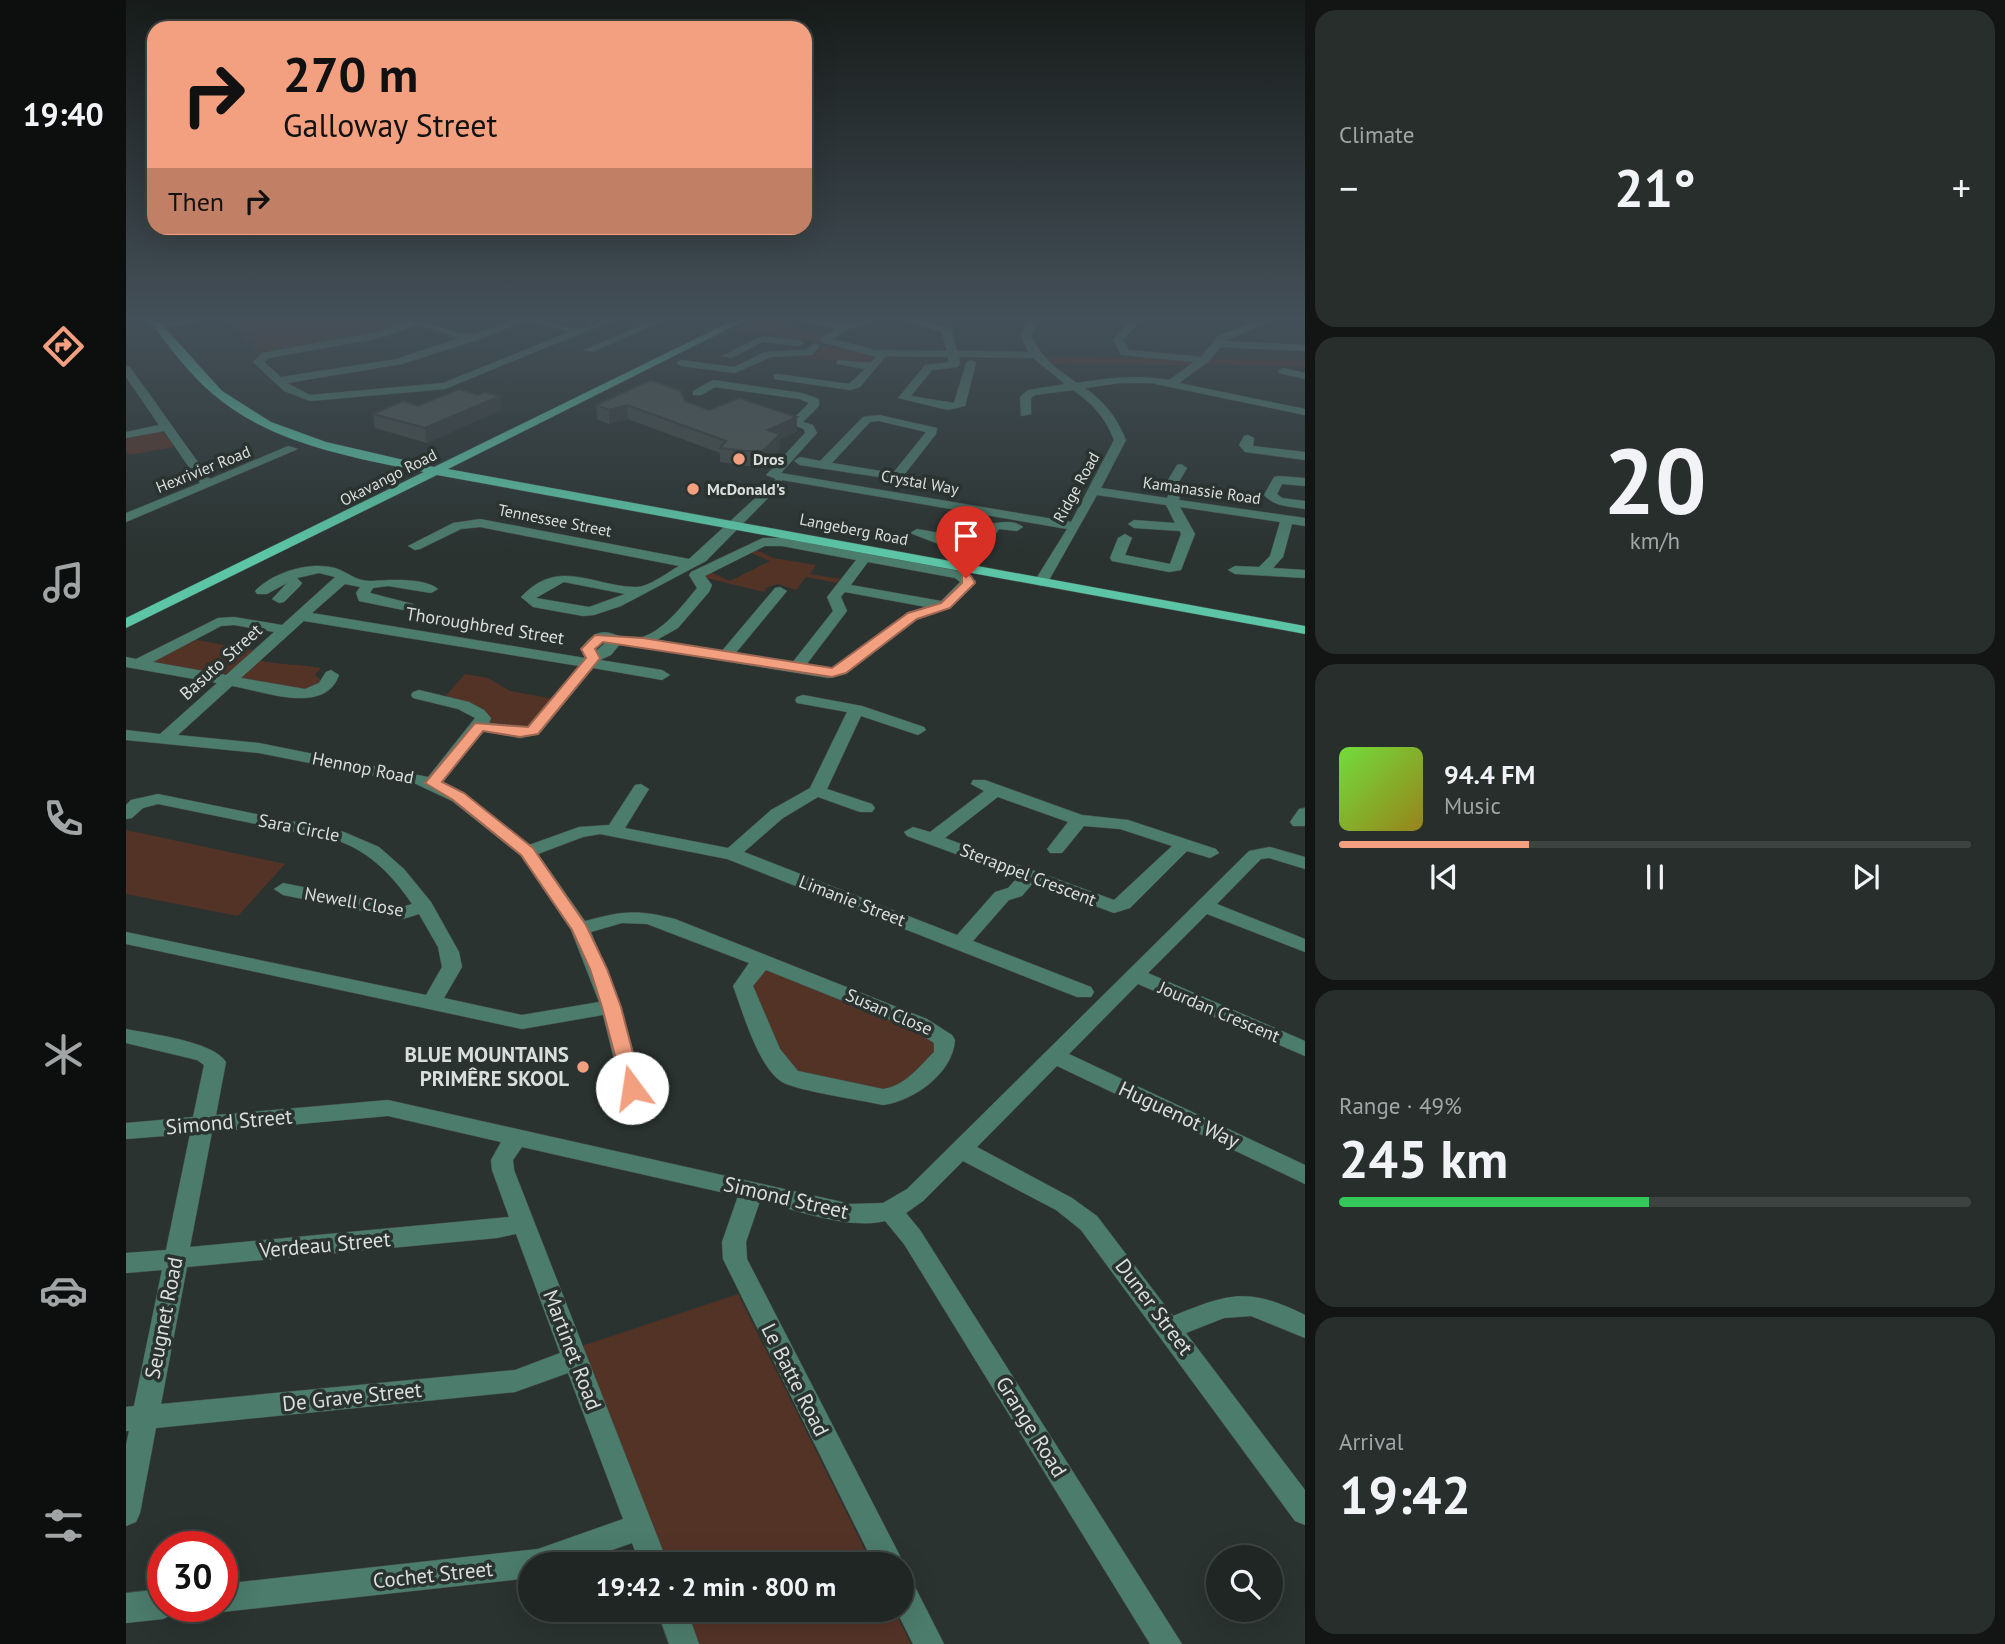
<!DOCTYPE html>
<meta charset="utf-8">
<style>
:root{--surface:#202624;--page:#282e2c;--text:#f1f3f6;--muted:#a2a5a6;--line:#3d4341;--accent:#f2a080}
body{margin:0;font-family:"PT Sans",sans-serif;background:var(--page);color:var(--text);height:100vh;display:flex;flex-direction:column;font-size:26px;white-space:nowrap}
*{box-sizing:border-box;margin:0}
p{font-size:23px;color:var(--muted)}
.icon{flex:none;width:38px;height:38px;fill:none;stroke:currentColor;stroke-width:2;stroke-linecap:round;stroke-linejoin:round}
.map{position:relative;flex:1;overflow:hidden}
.side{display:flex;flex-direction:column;gap:10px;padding:10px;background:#121514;width:700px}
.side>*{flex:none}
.top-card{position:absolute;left:21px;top:21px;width:665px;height:214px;border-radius:21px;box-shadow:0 7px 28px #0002,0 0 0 2px var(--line);background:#f2a080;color:#111;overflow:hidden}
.controls{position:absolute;left:1080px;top:1545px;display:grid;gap:14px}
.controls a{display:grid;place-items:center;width:77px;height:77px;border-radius:50%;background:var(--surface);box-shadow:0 7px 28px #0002,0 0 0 2px var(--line);font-size:35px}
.speed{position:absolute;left:21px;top:1531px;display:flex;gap:14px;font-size:35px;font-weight:700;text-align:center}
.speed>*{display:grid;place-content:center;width:91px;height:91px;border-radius:50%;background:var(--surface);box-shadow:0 7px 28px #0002,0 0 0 2px var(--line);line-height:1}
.speed .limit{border:10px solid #d22;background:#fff;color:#111}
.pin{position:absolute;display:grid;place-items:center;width:60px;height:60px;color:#fff;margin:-72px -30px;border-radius:50% 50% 50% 0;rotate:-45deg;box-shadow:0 0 7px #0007}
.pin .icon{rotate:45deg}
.me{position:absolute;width:77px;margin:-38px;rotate:346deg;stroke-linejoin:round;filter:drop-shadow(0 0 5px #0008)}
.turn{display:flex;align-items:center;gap:24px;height:147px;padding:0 21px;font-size:32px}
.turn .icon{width:91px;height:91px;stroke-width:2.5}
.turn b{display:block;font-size:49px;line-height:60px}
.then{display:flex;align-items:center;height:66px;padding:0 21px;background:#0003;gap:14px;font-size:26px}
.big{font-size:52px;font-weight:700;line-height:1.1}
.side .widget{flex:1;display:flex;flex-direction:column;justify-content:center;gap:10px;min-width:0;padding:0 24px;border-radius:21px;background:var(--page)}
.side .dial{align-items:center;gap:0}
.dial b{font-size:91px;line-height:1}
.song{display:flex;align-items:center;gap:21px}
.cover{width:84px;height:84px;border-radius:10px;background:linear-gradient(135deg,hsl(100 70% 55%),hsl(50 70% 35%))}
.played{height:7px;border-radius:4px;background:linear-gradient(90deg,var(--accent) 30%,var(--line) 30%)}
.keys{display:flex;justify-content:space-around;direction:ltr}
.heat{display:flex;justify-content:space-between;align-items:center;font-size:38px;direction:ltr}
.charge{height:10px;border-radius:5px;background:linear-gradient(90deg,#34c759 49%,var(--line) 0)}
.trip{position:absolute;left:392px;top:1552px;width:396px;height:70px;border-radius:35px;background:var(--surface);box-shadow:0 7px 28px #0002,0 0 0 2px var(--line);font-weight:700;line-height:70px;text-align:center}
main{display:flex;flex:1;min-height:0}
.tab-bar{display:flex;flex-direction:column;width:126px;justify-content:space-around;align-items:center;background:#0d0f0e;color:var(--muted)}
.tab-bar .icon{width:49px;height:49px}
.tab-bar .on{color:var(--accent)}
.tab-bar b{font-size:32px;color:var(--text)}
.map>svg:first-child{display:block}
</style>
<main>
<nav class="tab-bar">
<b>19:40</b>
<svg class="icon on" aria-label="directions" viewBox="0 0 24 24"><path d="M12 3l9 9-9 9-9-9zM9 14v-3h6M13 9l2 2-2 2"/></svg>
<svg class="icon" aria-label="music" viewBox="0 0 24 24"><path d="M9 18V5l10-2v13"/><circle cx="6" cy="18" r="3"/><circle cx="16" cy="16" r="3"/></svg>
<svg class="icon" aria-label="phone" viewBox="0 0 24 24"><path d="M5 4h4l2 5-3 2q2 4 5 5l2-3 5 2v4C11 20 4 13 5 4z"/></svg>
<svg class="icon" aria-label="climate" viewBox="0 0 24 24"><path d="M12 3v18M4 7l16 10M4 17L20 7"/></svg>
<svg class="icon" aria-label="car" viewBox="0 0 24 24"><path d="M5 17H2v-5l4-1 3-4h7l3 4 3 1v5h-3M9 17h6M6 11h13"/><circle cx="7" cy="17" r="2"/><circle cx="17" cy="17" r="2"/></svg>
<svg class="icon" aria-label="filters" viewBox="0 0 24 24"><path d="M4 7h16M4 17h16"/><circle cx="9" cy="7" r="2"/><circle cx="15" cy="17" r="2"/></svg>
</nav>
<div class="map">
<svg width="1179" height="1644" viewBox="0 0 1179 1644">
<rect width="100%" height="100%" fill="#2a3330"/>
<path fill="#543327" d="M102 321H278L280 322 253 334 136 355Z
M628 321 652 325 663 321 656 326 699 335 692 342 609 330Z
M699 346 745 355 750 358 742 359 741 361 746 362 744 364 675 358Z
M915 357 1045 358 1067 363 1065 365 923 364Z
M1084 359 1179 360V367L1078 364Z
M28 431 39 433 48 447 3 455 0 451V437Z
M628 549 647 558 690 565 684 574 714 579 711 583 680 577 670 590 651 584 640 588 638 592 576 577 582 571 604 581 644 561 623 552Z
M65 639 131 651 96 676 26 662Z
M130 660C153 665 173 664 195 668L189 675 197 682 181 692 115 678Z
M339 674 362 678 384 691 428 699 404 728 364 723 354 707 316 700Z
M0 830 159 864 112 916 0 894Z
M642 969 805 1033 814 1049 776 1087 761 1092 675 1075 661 1068 625 990 633 972Z
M612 1294 746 1564H536L453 1347Z
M553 1610H768L785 1644H566Z"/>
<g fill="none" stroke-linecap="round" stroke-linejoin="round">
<g stroke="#464f4c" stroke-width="1">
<path id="minor" d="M50 321H72L33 329 28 326Z
M281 321C304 319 327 335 345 334 364 332 379 319 398 321L351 340 276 364 161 383 184 395 317 383 443 332 406 321C422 321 439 329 452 329 464 328 472 320 485 321L319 389 184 401 158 391 127 362 136 353 251 332ZM291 325 334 338 270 359 155 377 138 362 143 358 253 338Z
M525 321H537L467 352 458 350Z
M679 321H696L717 325 749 321 721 330 707 339 749 350 821 351 816 332 779 321H794L825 328 831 351 902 352 895 335 903 321H913L905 335C915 358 931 369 951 383 982 378 1012 374 1043 380L1068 362 995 355 987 340 1004 321H1014L997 340 1003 350 1075 357 1093 335 1132 321H1145L1099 341 1179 345V351L1094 347 1082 362 1053 383 1179 409V415L1025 383H994L959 388C979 402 991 418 1000 440L975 488 1041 498 1043 494 1039 485 1051 465 1055 464 1061 468 1051 485 1055 494 1053 500 1179 518V526L1166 524 1157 557 1147 568 1179 570V578L1109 574 1102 570 1109 566 1133 567 1144 556 1154 522 1054 507 1069 534 1055 570 1043 572 986 561 984 558 992 538 999 534 1006 538 999 555 1044 564 1055 534 1054 531 1008 528 1002 524 1008 520 1049 523 1040 505 971 495 922 582 915 586 908 582 941 529 656 480 655 485 580 561 495 606 468 615 457 616 407 607 395 597C432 557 466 586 509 587 522 588 542 572 553 566L354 527 335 529 294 549 289 550 282 546 327 523 354 519 563 559 650 479 640 475 679 433 678 429 663 423 683 403 674 399 589 387 575 395H567V391L587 380 676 393 693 399V406L677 422 687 425 691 433 655 473 945 522 988 440C979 417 967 404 947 390L909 395 905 398V414L895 416 894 397 902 390 939 384 907 358 833 357 834 364 832 367 806 370 785 396 828 403 840 363 845 360 850 363 839 406 822 410 772 398 799 365 823 362 822 357 760 356 734 387 724 390 648 379V375L652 374 723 384 739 369 711 364V360L744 363 750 357 695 342V338L709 329ZM438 582 499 594 463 607 410 598Z
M636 336 673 340 678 343 673 346 637 342 605 358 596 356Z
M689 343 694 346 686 355 645 357 609 373 555 366 550 363 555 360 608 367 639 352 679 350Z
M0 366 4 367 84 479 162 446 172 449 0 522V513L74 483 38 431 0 438V432L33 425 0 377Z
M1157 368 1179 373V379L1153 373 1152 371Z
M753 415 811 428 810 434 778 475 791 477V483L674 465 668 461 674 457 694 461 737 417ZM753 421 800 432 767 473 706 463 744 422Z
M1122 435 1128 438 1127 446 1179 452V460L1119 452 1113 445 1118 436Z
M1152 476 1179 478V486L1156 484 1151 494 1156 498 1179 501V509C1163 506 1149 507 1138 495L1148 477Z
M834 512 840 516 837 520C844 522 853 524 860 524 871 524 886 518 897 527L891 531 873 529 865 541 860 542 853 538 858 532 832 527 820 544 815 545 784 533 791 529 814 533 829 513Z
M637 538H656L833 571 850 581 824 608 791 619 720 673 702 678 494 644 485 655 474 660 536 670 544 675 536 680 467 668 413 734 394 738 358 731 315 783 338 793 403 845 453 827 483 825 509 785 515 784 523 789 499 828 602 848 645 810 684 788 721 712 671 703 669 700 671 697 677 695 736 706 798 727 800 730 792 735 735 716 701 789 746 804 749 808 746 812H734L692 797 657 818 618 852 831 935 869 892 882 888 892 877 781 836 778 832 787 827 804 832 858 791 845 784 847 780H859L956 815 1002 820 1090 849 1093 853 1084 858 1061 851 1004 908 988 913 907 883 896 896 883 900 847 941 965 987 968 992 965 997H951L601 859 474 834 457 837 412 854 459 921C496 911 511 909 549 919L801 1019 826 1035 829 1040C827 1073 788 1101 757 1105 735 1100 672 1091 656 1082 632 1067 617 1012 607 986L623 963 521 924 496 923 465 932 495 1007 517 1088 514 1094 506 1096 498 1094 495 1088 477 1015 396 1029 0 944V932L300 995 316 967 312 947 293 914 277 919 157 895 148 889 157 883 276 907 286 904C267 876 245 853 213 841L32 804 17 808 6 818 0 819V805L5 800 32 794 218 832 253 847 278 869 305 902 333 952 336 967 318 998 396 1015 473 1002 445 930 395 856 326 801 290 784 133 753 0 740V730L34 734 91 683 0 667V657L10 659 92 618 108 617 156 625 209 577 193 573 171 578 176 583 174 586 158 602 153 603 146 599 161 583 141 594H131L129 591C147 572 184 561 209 568 222 572 229 581 244 581 261 580 298 577 312 589L305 593 262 586 247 588 244 593 287 604 289 607 282 611 233 601 230 593 234 587 219 584 186 613 459 658 455 649C478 616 489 643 513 638 536 633 557 605 571 588L563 575 565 572ZM639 546H656L730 560 701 597 707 611 666 663 609 654 661 591 654 587 649 588 595 652 529 641 552 628 583 592 586 585 579 576ZM742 562 829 578 834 582 815 601 725 585ZM719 592 800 607 781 613 710 667 702 668 680 665 721 611 715 597ZM178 621 453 666 402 727 363 723 365 718 358 710 343 702 293 690 287 692 285 695 287 698 332 709 349 718 302 777 133 743 52 735 106 686C137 691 199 716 213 675L205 670 200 672 193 683 179 689 115 678ZM108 625 148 632 100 675 27 662 95 626ZM475 642H480L470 651V649ZM872 797 942 822 921 849 924 853H936L958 826 994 829 1046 846 988 900 819 838ZM640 970 787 1029 808 1043V1052C793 1067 779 1086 757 1089L672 1071 654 1049 627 986Z
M1179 808V826H1167L1164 822 1173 809Z
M1144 847 1179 857V869L1143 858 1135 859 1091 904 1179 939V952L1081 914 1022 973 1179 1041V1056L1012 984 943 1054 1179 1165V1184L931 1066 851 1147 946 1198 971 1216 1047 1316C1104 1293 1122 1287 1179 1315V1338L1125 1316 1098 1318 1060 1333 1179 1490V1525L1169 1521 955 1230 930 1210 837 1161 797 1201 780 1213 794 1230 1056 1644H1024L778 1244 759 1221C723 1230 670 1210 634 1201L620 1242 621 1259 773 1554 777 1564 775 1569V1564H748L597 1259 596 1242 612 1196 396 1147 387 1160 388 1170 542 1564H514L506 1543 446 1564H404V1578L96 1612 86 1608 96 1606V1584L412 1549 497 1519 442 1373 389 1392 30 1428 14 1513 10 1522 0 1526V1445L3 1431H0V1407L8 1406 36 1270 0 1273V1253L40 1250 64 1134 0 1139V1123L67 1117 78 1065 71 1060 0 1043V1029C24 1034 87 1041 100 1062L90 1115 262 1100 725 1204 757 1203 781 1189 1123 851ZM262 1116 375 1142 365 1160 366 1170 383 1217 64 1247 86 1132ZM390 1234 434 1353 389 1370 35 1404 61 1267 371 1238Z
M775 1575 785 1579 818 1644H787L770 1610H775Z
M37 1589V1606H51L47 1614 37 1619 0 1623V1593Z
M531 1610H561L573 1644H543Z"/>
</g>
<g stroke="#464f4c" stroke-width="1">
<path id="major" d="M23 321H33L96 391 145 422 200 442 308 467 606 321H618L322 469 1179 626V634L311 475 0 628V618L298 472C226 457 145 444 87 394 63 374 43 346 23 321Z"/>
</g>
<use href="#minor" fill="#4c7c6c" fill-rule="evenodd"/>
<use href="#major" fill="#5bc5a5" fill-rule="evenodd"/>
</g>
<path fill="#424b47" d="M374 396 375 410 301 443 249 428 247 414 292 406Z
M559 401 583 410 671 431 654 439V448L637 466H620L594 462V453L502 419 483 424 471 419 470 405Z"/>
<path fill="#363d3a" d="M374 396 375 410 301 443 299 428Z
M501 405 502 419 483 424V410Z
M671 417V431L654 439V448L637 466V451L642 430Z"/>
<path fill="#4d5753" stroke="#363d3a" stroke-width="2" d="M525 380 555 391 559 401 583 410 613 398 671 417 642 430 654 434 637 451H620L594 448 600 441 501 405 483 410 470 405Z
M333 389 352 395 359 392 374 396 299 428 247 414 277 401 292 406Z"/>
<linearGradient id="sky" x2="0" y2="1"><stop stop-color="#171c1a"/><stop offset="0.58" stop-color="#445059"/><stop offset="1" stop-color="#445059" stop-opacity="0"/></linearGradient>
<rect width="1179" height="551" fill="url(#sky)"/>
<path fill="#f2a080" stroke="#9d6853" stroke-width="2" d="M840 574 845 576 849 583 824 608 791 619 720 673 706 677 477 642 469 649 474 658 472 661 412 734 394 737 357 731 316 782 338 793 407 848 460 925 481 969 495 1007 516 1088 513 1093H499L476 1007 464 969 446 930 395 855 327 800 299 783 349 723 402 727 460 658 455 649 469 635 517 638 706 668 782 613 815 603 836 583V576Z"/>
<g fill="#f2a080" stroke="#2a3330" stroke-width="2.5">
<circle cx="613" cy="459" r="7"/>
<circle cx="567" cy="489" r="7"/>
<circle cx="457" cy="1067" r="7"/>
</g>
<g text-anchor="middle" stroke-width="7" stroke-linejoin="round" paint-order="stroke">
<g font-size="16" font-weight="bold" fill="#d9dfdd" stroke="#2a3330" text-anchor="start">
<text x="627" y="465">Dros</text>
<text x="581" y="495">McDonald's</text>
</g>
<g font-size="16" fill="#d9dfdd" stroke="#2a3330">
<text transform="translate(77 469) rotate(-22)" y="6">Hexrivier Road</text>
<text transform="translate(262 477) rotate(-27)" y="6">Okavango Road</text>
<text transform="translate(794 482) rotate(10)" y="6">Crystal Way</text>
<text transform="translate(950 487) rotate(-61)" y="6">Ridge Road</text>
<text transform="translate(1076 490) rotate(8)" y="6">Kamanassie Road</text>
<text transform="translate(429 520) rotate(11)" y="6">Tennessee Street</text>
<text transform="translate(728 529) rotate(11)" y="6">Langeberg Road</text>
</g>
<g font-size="18" fill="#d9dfdd" stroke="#2a3330">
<text transform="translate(359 626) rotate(9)" y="6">Thoroughbred Street</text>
<text transform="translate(95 662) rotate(-42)" y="6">Basuto Street</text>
<text transform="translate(237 768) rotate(11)" y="6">Hennop Road</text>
<text transform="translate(173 828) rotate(11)" y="6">Sara Circle</text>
<text transform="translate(902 875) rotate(21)" y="6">Sterappel Crescent</text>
<text transform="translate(726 901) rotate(21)" y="6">Limanie Street</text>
<text transform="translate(228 902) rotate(10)" y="6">Newell Close</text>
<text transform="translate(763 1012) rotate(23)" y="6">Susan Close</text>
<text transform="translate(1093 1012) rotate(23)" y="6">Jourdan Crescent</text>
</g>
<g font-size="21" font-weight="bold" fill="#d9dfdd" stroke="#2a3330" text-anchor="end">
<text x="443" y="1062">BLUE MOUNTAINS<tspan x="443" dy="24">PRIMÊRE SKOOL</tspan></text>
</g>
<g font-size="21" fill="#d9dfdd" stroke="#2a3330">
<text transform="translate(1053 1115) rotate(25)" y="7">Huguenot Way</text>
<text transform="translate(103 1122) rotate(-5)" y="7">Simond Street</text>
<text transform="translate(660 1198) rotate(13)" y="7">Simond Street</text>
<text transform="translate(199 1245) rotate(-5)" y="7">Verdeau Street</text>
<text transform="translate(1028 1307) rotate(53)" y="7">Duner Street</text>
<text transform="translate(38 1318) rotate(-79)" y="7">Seugnet Road</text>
<text transform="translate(446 1350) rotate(69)" y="7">Martinet Road</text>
<text transform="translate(669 1380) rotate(63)" y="7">Le Batte Road</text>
<text transform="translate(226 1397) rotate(-6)" y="7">De Grave Street</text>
<text transform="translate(905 1427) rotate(58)" y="7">Grange Road</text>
<text transform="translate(307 1575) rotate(-6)" y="7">Cochet Street</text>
</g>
</g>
</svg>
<div class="controls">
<a><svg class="icon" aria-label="search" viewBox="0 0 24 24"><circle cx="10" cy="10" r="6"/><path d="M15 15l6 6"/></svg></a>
</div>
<div class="speed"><div class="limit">30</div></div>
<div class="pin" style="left:840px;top:578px;background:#d93025"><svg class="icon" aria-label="arrive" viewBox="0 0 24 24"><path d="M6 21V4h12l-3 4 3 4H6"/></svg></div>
<svg class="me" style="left:506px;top:1088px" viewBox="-20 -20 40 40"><circle r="19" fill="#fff"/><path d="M0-13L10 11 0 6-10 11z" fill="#f2a080"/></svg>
<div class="trip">19:42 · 2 min · 800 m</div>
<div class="top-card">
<div class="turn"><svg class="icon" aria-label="right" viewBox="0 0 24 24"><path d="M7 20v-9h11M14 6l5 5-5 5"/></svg><div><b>270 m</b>Galloway Street</div></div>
<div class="then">Then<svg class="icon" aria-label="right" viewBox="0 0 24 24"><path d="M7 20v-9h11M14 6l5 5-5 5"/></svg></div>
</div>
</div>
<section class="side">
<div class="widget"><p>Climate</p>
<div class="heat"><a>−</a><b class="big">21°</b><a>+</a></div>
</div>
<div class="widget dial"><b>20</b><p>km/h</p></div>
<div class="widget">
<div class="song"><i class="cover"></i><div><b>94.4 FM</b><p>Music</p></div></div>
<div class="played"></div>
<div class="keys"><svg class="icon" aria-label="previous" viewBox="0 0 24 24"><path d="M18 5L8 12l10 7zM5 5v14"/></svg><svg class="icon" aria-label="pause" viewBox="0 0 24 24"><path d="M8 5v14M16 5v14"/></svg><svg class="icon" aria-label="next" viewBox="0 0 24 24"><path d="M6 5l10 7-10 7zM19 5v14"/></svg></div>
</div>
<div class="widget"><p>Range · 49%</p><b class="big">245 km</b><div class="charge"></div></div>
<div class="widget"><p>Arrival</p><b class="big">19:42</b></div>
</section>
</main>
